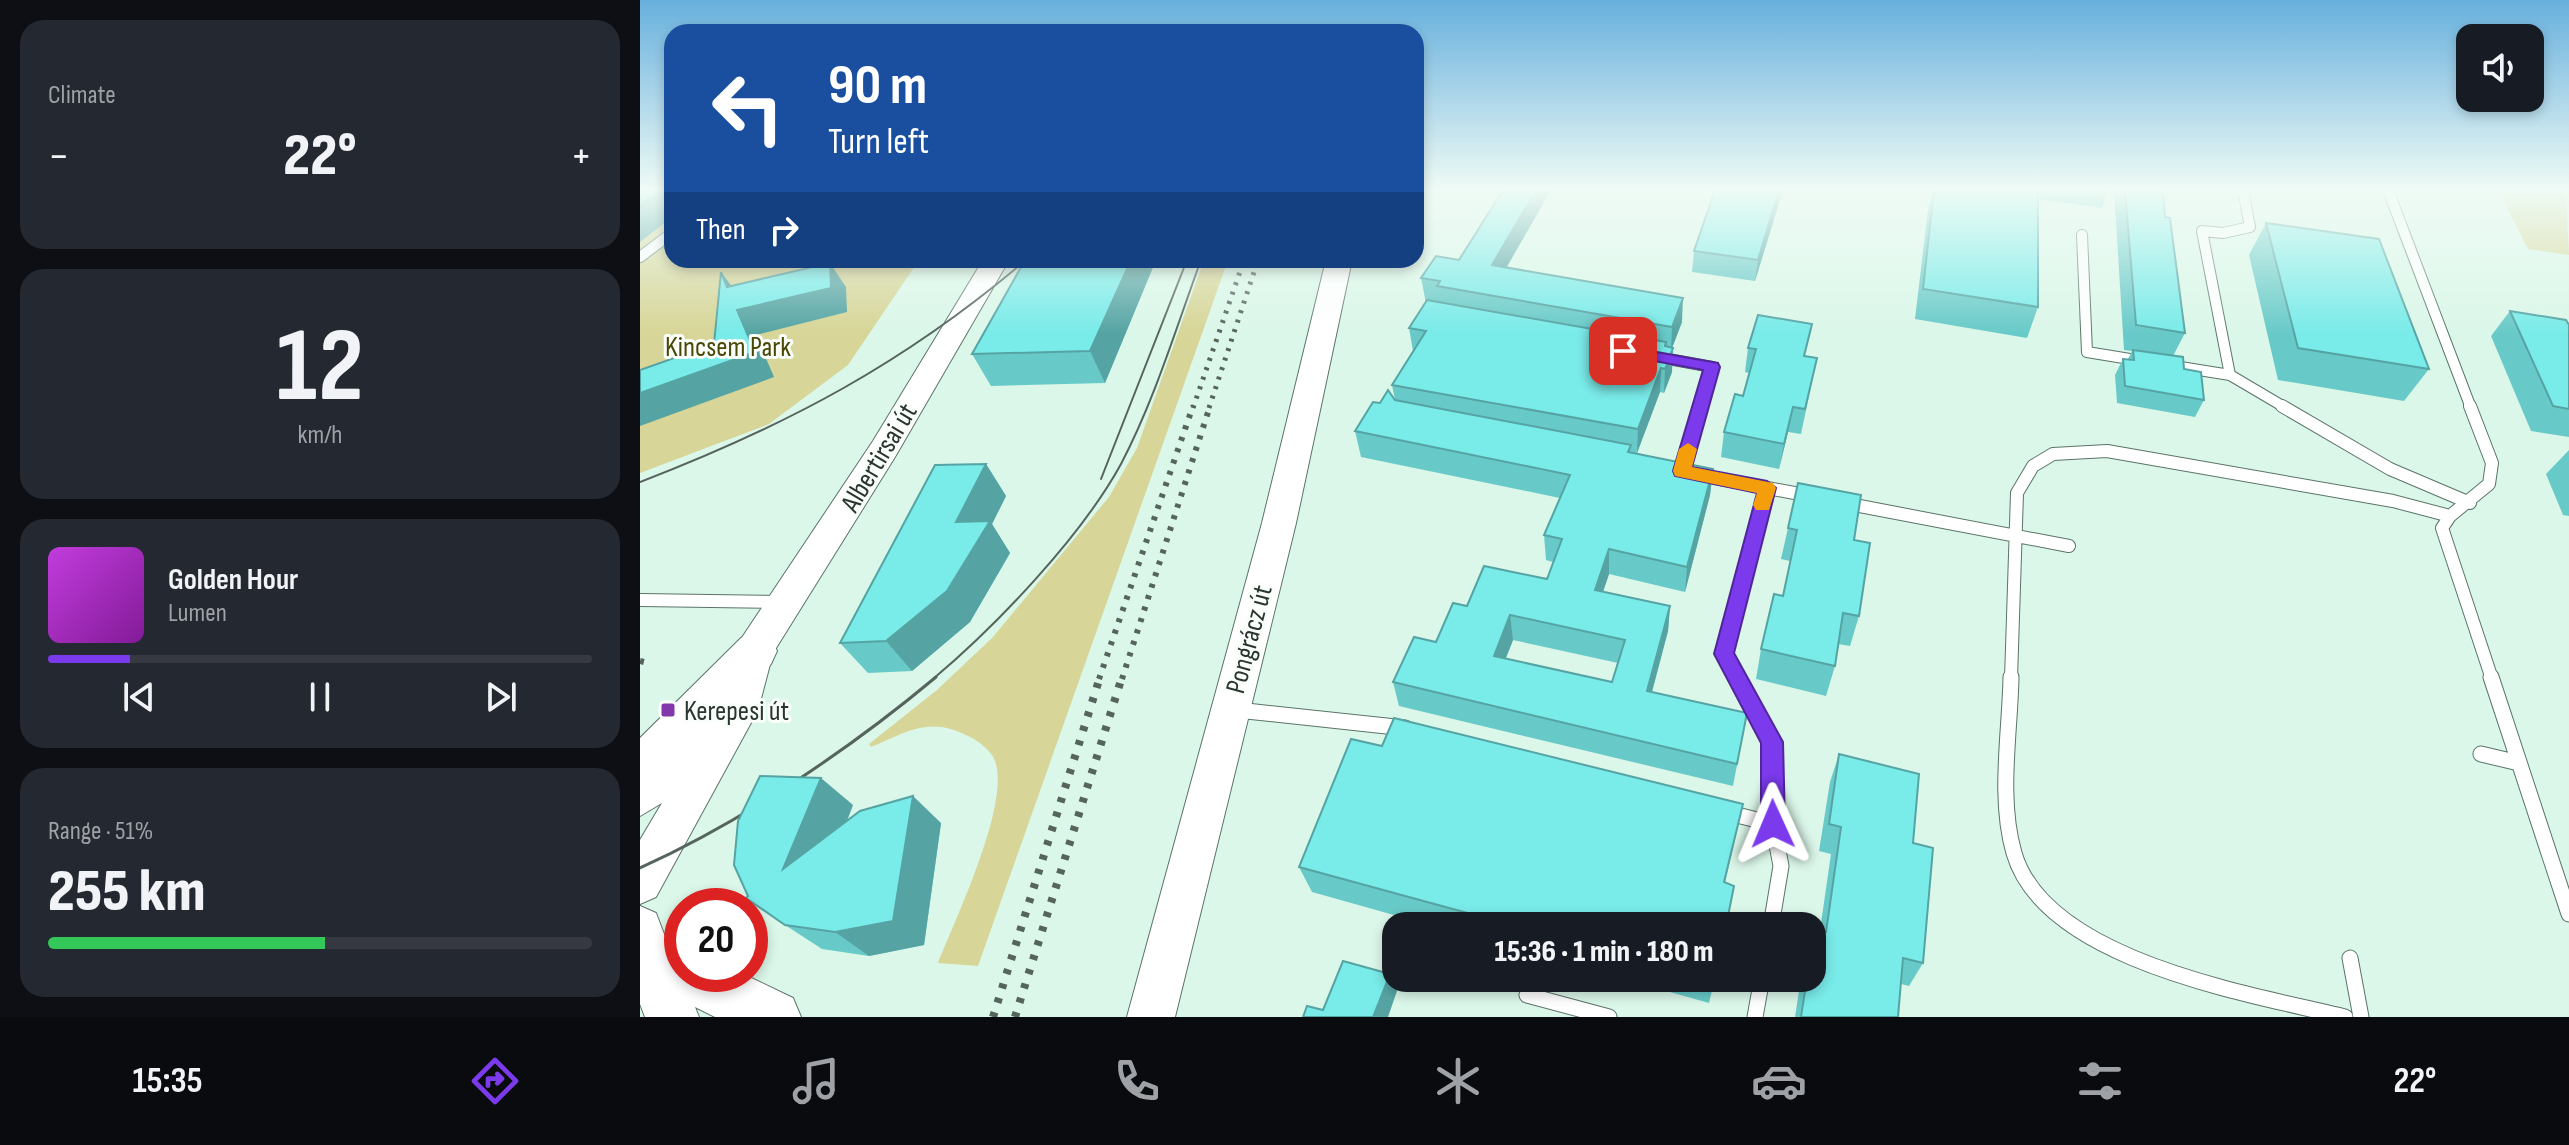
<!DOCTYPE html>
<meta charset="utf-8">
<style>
:root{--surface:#171b24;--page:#242831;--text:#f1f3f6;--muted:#9ea1a6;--line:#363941;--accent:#7c3aed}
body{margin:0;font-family:"Sofia Sans Condensed",sans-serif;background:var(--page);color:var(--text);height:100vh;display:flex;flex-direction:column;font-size:30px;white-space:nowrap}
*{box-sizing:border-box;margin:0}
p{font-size:26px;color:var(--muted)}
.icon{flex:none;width:44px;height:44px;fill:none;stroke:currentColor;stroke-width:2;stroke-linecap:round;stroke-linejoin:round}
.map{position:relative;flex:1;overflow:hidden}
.drawer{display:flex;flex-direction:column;gap:20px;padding:20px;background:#0d0f14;width:640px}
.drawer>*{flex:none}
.hud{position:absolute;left:24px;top:24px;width:760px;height:244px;border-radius:24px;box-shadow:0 4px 12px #0003;background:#1a4fa0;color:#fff;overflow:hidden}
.controls{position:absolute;left:1816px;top:24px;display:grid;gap:16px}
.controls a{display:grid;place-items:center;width:88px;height:88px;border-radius:16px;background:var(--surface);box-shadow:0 4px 12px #0003;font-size:40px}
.speed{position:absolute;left:24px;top:888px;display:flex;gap:16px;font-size:40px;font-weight:700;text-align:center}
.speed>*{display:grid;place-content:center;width:104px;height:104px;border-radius:50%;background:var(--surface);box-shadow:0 4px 12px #0003;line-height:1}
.speed .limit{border:12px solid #d22;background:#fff;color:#111}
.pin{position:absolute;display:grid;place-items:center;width:68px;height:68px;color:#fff;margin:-34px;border-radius:16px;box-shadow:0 4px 12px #0006}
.me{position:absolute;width:88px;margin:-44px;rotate:359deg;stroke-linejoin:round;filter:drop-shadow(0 0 6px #0008)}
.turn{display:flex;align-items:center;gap:28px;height:168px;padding:0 32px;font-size:36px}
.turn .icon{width:104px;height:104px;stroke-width:2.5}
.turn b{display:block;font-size:56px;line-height:68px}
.then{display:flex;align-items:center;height:76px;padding:0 32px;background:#0003;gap:16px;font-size:30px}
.big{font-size:60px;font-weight:800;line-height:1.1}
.drawer .widget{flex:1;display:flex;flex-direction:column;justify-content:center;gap:12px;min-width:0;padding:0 28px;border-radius:24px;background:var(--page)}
.drawer .dial{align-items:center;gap:0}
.dial b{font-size:104px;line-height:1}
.song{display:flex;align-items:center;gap:24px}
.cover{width:96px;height:96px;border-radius:12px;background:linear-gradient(135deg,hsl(290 70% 55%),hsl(290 70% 35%))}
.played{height:8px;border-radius:4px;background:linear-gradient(90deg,var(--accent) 15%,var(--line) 15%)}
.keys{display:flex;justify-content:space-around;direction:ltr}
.heat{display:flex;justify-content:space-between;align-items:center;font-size:44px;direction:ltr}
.charge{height:12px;border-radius:6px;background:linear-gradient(90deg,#34c759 51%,var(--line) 0)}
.trip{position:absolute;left:742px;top:912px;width:444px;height:80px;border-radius:24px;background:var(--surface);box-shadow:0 4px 12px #0003;font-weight:800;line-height:80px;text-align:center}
.tabs{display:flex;height:128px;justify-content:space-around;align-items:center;background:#090b0e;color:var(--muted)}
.tabs .icon{width:56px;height:56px}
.tabs .selected{color:var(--accent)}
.tabs b{font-size:36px;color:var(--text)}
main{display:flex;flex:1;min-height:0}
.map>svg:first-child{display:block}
</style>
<main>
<section class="drawer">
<div class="widget"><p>Climate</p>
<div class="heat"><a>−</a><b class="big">22°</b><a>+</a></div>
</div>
<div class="widget dial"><b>12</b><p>km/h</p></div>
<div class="widget">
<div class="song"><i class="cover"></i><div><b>Golden Hour</b><p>Lumen</p></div></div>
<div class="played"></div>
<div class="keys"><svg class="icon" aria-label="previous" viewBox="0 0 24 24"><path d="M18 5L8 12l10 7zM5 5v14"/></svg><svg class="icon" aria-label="pause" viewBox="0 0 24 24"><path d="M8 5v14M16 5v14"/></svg><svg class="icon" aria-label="next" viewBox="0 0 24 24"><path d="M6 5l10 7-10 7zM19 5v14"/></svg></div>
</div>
<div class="widget"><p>Range · 51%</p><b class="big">255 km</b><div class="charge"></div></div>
</section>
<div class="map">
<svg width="1929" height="1017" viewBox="0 0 1929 1017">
<rect width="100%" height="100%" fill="#dbf7e9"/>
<path fill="#d7d597" d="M0 190H32V260H279L208 365 129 424 0 473Z
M1858 190 1926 192 1929 255 1888 249Z
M564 260H588L338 966 298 963C314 922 377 792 352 755 347 748 336 739 328 736 290 716 268 731 231 747L229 744 297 690 353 637 469 497 497 448Z"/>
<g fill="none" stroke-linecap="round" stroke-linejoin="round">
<g stroke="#5b7468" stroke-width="12">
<path id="lane-far2" d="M1748 190 1831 408
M1442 235 1447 352 1502 361
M0 257 32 233
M1017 357 1072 367 1060 408
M1528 365 1590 375 1646 408
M1590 375 1562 231 1583 233 1610 227 1603 190"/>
</g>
<g stroke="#5b7468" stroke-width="14">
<path id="lane-far1" d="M1642 406 1750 469 1830 503
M1830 406 1852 463 1849 484 1810 516 1802 528 1852 679
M1042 471 1061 406
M1059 475 1170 496
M1204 503 1429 546
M0 600 141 602
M1098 679 1084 654 1127 488
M1371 679 1377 493 1393 466 1413 454 1467 451 1753 501 1810 516"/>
</g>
<g stroke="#5b7468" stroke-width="17">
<path id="lane" d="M1096 677 1132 742 1133 824 1141 866 1131 926
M1371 677C1370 733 1358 798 1374 853 1405 961 1611 994 1705 1017
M1851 677 1929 914
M597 710 765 728
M1841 754 1879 763
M1085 812 1133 824
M1710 958 1721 1017
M887 995 969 1017
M1115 1017 1122 978"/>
</g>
<g stroke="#5b7468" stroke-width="2">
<path id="secondary" d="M343 260H369L255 457 133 653 118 710 16 897 0 904V840L22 803 0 816V767L36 731 50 726 64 731 85 694 87 687 80 675 85 663 233 441Z
M686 260H712L656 523 535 1017H487L622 523Z
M0 906 16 913 34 960 27 977 10 984 0 979Z"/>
</g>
<g stroke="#5b7468" stroke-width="2">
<path id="primary" d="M116 633 131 638 137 651 131 664C98 699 44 771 0 787V738L101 638Z
M10 934 29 941 33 952 42 948V974H103L153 998 161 1017H75L55 1007 59 1017H5L0 1004V938Z"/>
</g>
<use href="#lane-far2" stroke="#fff" stroke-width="10"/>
<use href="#lane-far1" stroke="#fff" stroke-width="12"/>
<use href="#lane" stroke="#fff" stroke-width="15"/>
<use href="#secondary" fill="#fff" fill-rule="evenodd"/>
<use href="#primary" fill="#fff" fill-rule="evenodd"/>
<path stroke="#55645c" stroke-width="2" d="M461 479 547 260
M0 482C148 425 265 363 386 260
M293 679C357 625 441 537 481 464 515 399 536 328 561 260"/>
<path stroke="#55645c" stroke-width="3" d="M0 868C102 822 210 749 296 677"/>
<path stroke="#55645c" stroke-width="5" stroke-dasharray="3 7" stroke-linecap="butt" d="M553 408 604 260
M569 408 618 260"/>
<path stroke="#55645c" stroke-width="6" stroke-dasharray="4 8" stroke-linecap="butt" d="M0 661 4 662
M459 679 553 406
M482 679 570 406"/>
<path stroke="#55645c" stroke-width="8" stroke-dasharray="5 10" stroke-linecap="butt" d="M353 1017 460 677
M375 1017 482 677"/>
</g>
<path fill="#68cac8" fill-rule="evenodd" d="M911 190 866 268 1042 322 1032 347V372L1024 393 1020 392 997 453 991 452 1073 469 1070 495 1045 592 969 574 963 592 1030 606 1028 631 1012 692 1107 713 1093 786 759 706 753 682 796 642 827 606 907 579 913 562 906 560 904 535 920 498 721 457 715 431 740 403 755 400 752 385 773 351 769 328 786 303 781 278 819 260ZM873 640 978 663 972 682 866 658Z
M1075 190H1143L1115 281 1052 272 1054 251Z
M1293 190H1469L1462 208 1398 199V307L1387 338 1275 319 1288 210Z
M1474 190H1523L1525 217 1545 333 1533 356 1544 369 1564 400 1555 417 1477 403 1475 375 1483 359H1488L1492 351 1484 350Z
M1626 223 1789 369 1764 401 1638 380 1609 255Z
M516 260 465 383 351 386 332 354Z
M1870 311 1929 325V437L1891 431 1851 336Z
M1108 348 1177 358 1161 434 1148 432 1139 469 1081 457 1084 432 1103 396 1109 373 1105 372Z
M1929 450V516L1923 515 1906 474Z
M346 464 366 496 352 524 370 553 330 622 272 671 228 673 200 643Z
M1148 528 1214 540 1219 616 1210 646 1198 644 1195 666 1186 696 1116 679 1121 649 1143 596 1150 561 1141 559Z
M742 746 1103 804 1085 883 1086 926H793L672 892 659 867Z
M1199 754 1273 843 1283 963 1269 986 1261 984 1258 1017H1155L1161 978H1172V935L1174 929 1180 930 1191 854 1179 851 1190 782Z
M213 805 207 821 301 823 284 945 229 956 182 949 145 925Z
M980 978H1075L1069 1003Z"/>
<path fill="#55a4a3" d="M20 190H32V217L0 242V205Z
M896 190H911L854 289 852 265Z
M1139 190H1143L1115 281 1118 260Z
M491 260H516L465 383 450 351Z
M190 263 206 287 207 312 116 335 134 377 0 426V393L115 352 81 272 99 296Z
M1043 298 1042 322 1031 351 1032 327Z
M1033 348 1032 372 1024 393 1025 369Z
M1021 368 1020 392 997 453 998 429Z
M1153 407 1148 432 1139 469 1144 444Z
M346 464 366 496 352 524 370 553 330 622 272 671 246 641 316 522Z
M1073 469 1070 495 1045 592 1047 567Z
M969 549V574L955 615V590Z
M1030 606 1028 631 1006 714 1007 691Z
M870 615 873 640 857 680 854 656Z
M181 778 213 805 178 895 143 869Z
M273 796 301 823 284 945 229 956 195 932Z
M750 974 757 991 748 1017H733Z"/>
<path fill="#79ebe9" stroke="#55a4a3" stroke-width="2" fill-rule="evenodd" d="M0 190H20L0 205Z
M863 190H896L852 265 1043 298 1032 327 797 286 800 281 781 278 796 256 819 260Z
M1075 190H1139L1118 260 1054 251Z
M1294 190H1398V307L1283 289Z
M1485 190H1523L1525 217 1530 218 1545 333 1496 325Z
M1626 223 1739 239 1789 369 1658 348Z
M385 260H491L450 351 332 354Z
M190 263 191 288 97 310 115 352 0 393V370L74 344 81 272 87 287Z
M787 300 1026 342 1025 346 1033 348 1025 369 1021 368 998 429 752 385 786 331 769 328Z
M1870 311 1926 320 1929 325V409L1913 406Z
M1118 315 1172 324 1164 356 1177 358 1165 409 1153 407 1144 444 1084 432 1095 394 1103 396 1116 349 1108 348Z
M1493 350 1543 357 1544 369 1561 372 1564 400 1485 386 1483 359 1494 360Z
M748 390 755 400 991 445 988 452 1073 469 1047 567 969 549 955 590 1030 606 1007 691 1107 713 1097 764 753 682 774 637 796 642 813 603 827 606 844 566 907 579 922 539 904 535 930 475 715 431 733 402 740 403ZM870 615 985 640 972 682 854 656Z
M346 464 316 522 350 521 307 591 246 641 200 643 295 465Z
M1158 483 1221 495 1214 540 1230 543 1219 616 1203 613 1195 666 1121 649 1134 594 1143 596 1157 530 1148 528Z
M754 718 1103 804 1084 882 1094 886 1086 926H875L659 867 711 739 742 746Z
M1199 754 1279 774 1273 843 1293 848 1283 963 1263 958 1258 1017H1161L1167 978H1172V944L1174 929 1186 932 1201 827 1189 824Z
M120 776 181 778 143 869 220 811 273 796 253 921 195 932 145 925 106 898 108 896 94 865 98 821Z
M703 961 750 974 733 1017H663L667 1006 683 1010Z"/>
<linearGradient id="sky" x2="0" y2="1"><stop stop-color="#67b0dd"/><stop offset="0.57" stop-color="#effbf5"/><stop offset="1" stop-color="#effbf5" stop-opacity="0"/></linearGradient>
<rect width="1929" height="333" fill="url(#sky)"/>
<path fill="#7c3aed" stroke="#51269a" stroke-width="2" d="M983 346 1078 363 1080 367 1052 467 1127 481 1136 488 1094 653 1143 742 1145 824 1141 832 1133 835 1125 832 1121 824V743L1074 654 1117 493 1035 476 1033 471 1063 370 977 354 975 351Z"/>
<path fill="#f59e0b" d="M1048 443 1057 449 1052 467 1133 483 1136 488 1129 510H1116L1113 505 1117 493 1035 476 1033 471 1039 449Z"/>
<rect fill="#8238aa" stroke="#f9fefb" stroke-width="3" x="20" y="702" width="16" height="16" rx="4"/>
<g text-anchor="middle" stroke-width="6" stroke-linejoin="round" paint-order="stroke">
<g font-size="28" fill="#4a4603" stroke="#f9fefb">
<text x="88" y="356">Kincsem Park</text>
</g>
<g font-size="28" fill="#2a352f" stroke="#f9fefb">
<text transform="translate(238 457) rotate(-59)" y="10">Albertirsai út</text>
<text transform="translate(608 639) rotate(-75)" y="10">Pongrácz út</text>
</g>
<g font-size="28" fill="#2a352f" stroke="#f9fefb" text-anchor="start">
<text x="44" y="720">Kerepesi út</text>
</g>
</g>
</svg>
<div class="controls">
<a><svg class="icon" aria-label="sound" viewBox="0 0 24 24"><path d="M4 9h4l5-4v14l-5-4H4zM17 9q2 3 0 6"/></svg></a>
</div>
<div class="speed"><div class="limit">20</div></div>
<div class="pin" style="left:983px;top:351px;background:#d93025"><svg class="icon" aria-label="arrive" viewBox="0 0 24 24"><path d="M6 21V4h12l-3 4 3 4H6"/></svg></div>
<svg class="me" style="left:1133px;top:824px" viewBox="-20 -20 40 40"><path d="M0-17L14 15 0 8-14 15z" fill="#7c3aed" stroke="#fff" stroke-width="4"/></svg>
<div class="trip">15:36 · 1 min · 180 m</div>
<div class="hud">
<div class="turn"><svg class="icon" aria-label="left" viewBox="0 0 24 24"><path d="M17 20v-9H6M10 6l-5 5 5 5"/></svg><div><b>90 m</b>Turn left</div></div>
<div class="then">Then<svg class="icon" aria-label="right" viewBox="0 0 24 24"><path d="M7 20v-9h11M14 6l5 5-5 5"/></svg></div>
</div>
</div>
</main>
<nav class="tabs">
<b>15:35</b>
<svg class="icon selected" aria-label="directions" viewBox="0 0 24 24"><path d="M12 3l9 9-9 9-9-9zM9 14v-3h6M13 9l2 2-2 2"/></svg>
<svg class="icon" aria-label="music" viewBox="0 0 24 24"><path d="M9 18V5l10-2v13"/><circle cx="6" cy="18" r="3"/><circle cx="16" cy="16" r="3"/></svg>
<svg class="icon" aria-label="phone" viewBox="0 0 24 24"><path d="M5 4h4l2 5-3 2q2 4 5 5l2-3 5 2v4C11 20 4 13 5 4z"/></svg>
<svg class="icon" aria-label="climate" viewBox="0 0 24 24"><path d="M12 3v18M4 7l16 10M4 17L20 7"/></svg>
<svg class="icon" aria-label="car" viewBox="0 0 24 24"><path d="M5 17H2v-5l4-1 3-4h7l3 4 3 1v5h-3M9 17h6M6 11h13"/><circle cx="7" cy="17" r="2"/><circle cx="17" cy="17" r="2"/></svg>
<svg class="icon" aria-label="filters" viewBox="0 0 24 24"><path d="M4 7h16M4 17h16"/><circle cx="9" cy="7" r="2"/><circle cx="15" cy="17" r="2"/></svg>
<b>22°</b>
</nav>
